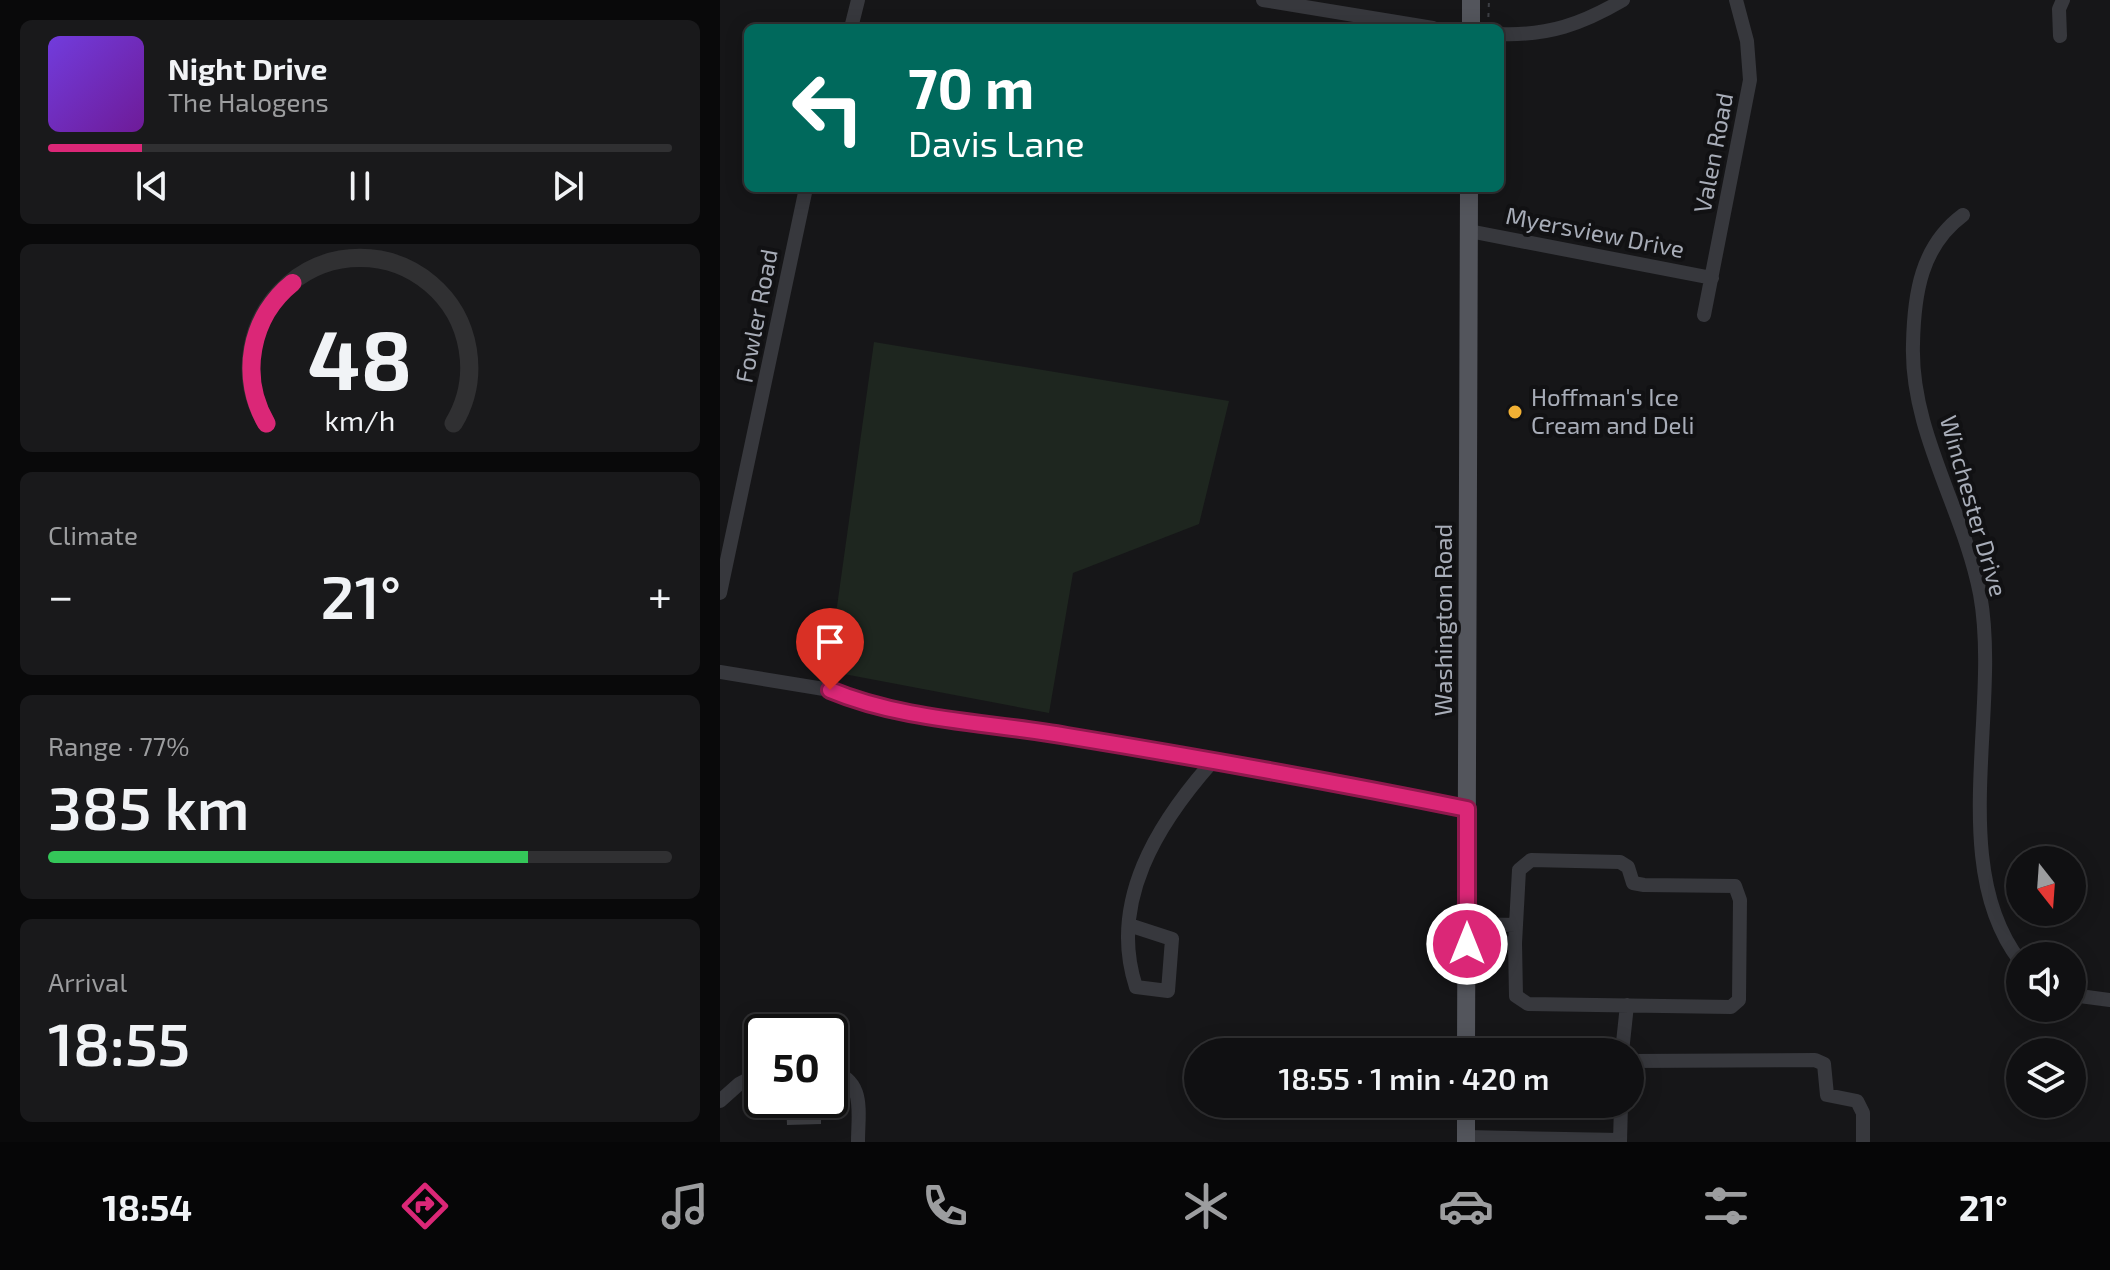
<!DOCTYPE html>
<meta charset="utf-8">
<style>
:root{--surface:#101012;--page:#19191b;--text:#f1f3f6;--muted:#9c9d9f;--line:#303032;--accent:#db2777}
body{margin:0;font-family:"Exo 2",sans-serif;background:var(--page);color:var(--text);height:100vh;display:flex;flex-direction:column;font-size:30px;white-space:nowrap}
*{box-sizing:border-box;margin:0}
p{font-size:26px;color:var(--muted)}
.icon{flex:none;width:44px;height:44px;fill:none;stroke:currentColor;stroke-width:2;stroke-linecap:round;stroke-linejoin:round}
.map{position:relative;flex:1;overflow:hidden}
.panel{display:flex;flex-direction:column;gap:20px;padding:20px;background:#09090a;width:720px}
.panel>*{flex:none}
.hud{position:absolute;left:24px;top:24px;width:760px;height:168px;border-radius:12px;box-shadow:0 4px 20px #0003,0 0 0 2px var(--line);background:#00695c;color:#fff;overflow:hidden}
.needle{width:52px;rotate:163deg}
.controls{position:absolute;left:1286px;top:846px;display:grid;gap:16px}
.controls a{display:grid;place-items:center;width:80px;height:80px;border-radius:50%;background:var(--surface);box-shadow:0 4px 20px #0003,0 0 0 2px var(--line);font-size:40px}
.speed{position:absolute;left:24px;top:1014px;display:flex;gap:16px;font-size:40px;font-weight:700;text-align:center}
.speed>*{display:grid;place-content:center;width:104px;height:104px;border-radius:50%;background:var(--surface);box-shadow:0 4px 20px #0003,0 0 0 2px var(--line);line-height:1}
.speed .limit{border:4px solid #111;border-radius:12px;background:#fff;color:#111}
.pin{position:absolute;display:grid;place-items:center;width:68px;height:68px;color:#fff;margin:-82px -34px;border-radius:50% 50% 50% 0;rotate:-45deg;box-shadow:0 0 8px #0007}
.pin .icon{rotate:45deg}
.me{position:absolute;width:88px;margin:-44px;rotate:0deg;stroke-linejoin:round;filter:drop-shadow(0 0 6px #0008)}
.turn{display:flex;align-items:center;gap:28px;height:168px;padding:0 32px;font-size:36px}
.turn .icon{width:104px;height:104px;stroke-width:2.5}
.turn b{display:block;font-size:56px;line-height:68px}
.big{font-size:60px;font-weight:600;line-height:1.1}
.panel .widget{flex:1;display:flex;flex-direction:column;justify-content:center;gap:12px;min-width:0;padding:0 28px;border-radius:12px;background:var(--page)}
.panel .dial{align-items:center;gap:0}
.dial svg{height:208px;overflow:visible;fill:none;stroke:var(--line);stroke-width:7;stroke-linecap:round;text-anchor:middle}
.dial text{fill:var(--text);stroke:none}
.song{display:flex;align-items:center;gap:24px}
.cover{width:96px;height:96px;border-radius:12px;background:linear-gradient(135deg,hsl(260 70% 55%),hsl(280 70% 35%))}
.played{height:8px;border-radius:4px;background:linear-gradient(90deg,var(--accent) 15%,var(--line) 15%)}
.keys{display:flex;justify-content:space-around;direction:ltr}
.heat{display:flex;justify-content:space-between;align-items:center;font-size:44px;direction:ltr}
.charge{height:12px;border-radius:6px;background:linear-gradient(90deg,#34c759 77%,var(--line) 0)}
.trip{position:absolute;left:464px;top:1038px;width:460px;height:80px;border-radius:40px;background:var(--surface);box-shadow:0 4px 20px #0003,0 0 0 2px var(--line);font-weight:600;line-height:80px;text-align:center}
.dock{display:flex;height:128px;justify-content:space-around;align-items:center;background:#060607;color:var(--muted)}
.dock .icon{width:56px;height:56px}
.dock .on{color:var(--accent)}
.dock b{font-size:36px;color:var(--text)}
main{display:flex;flex:1;min-height:0}
.map>svg:first-child{display:block}
</style>
<main>
<section class="panel">
<div class="widget">
<div class="song"><i class="cover"></i><div><b>Night Drive</b><p>The Halogens</p></div></div>
<div class="played"></div>
<div class="keys"><svg class="icon" aria-label="previous" viewBox="0 0 24 24"><path d="M18 5L8 12l10 7zM5 5v14"/></svg><svg class="icon" aria-label="pause" viewBox="0 0 24 24"><path d="M8 5v14M16 5v14"/></svg><svg class="icon" aria-label="next" viewBox="0 0 24 24"><path d="M6 5l10 7-10 7zM19 5v14"/></svg></div>
</div>
<div class="widget dial"><svg viewBox="0 0 100 80">
<path d="M14 69A42 42 0 1 1 86 69"/>
<path d="M14 69A42 42 0 0 1 24 15" stroke="#db2777"/>
<text x="50" y="56" font-size="32" font-weight="700">48</text>
<text x="50" y="72" font-size="11">km/h</text>
</svg></div>
<div class="widget"><p>Climate</p>
<div class="heat"><a>−</a><b class="big">21°</b><a>+</a></div>
</div>
<div class="widget"><p>Range · 77%</p><b class="big">385 km</b><div class="charge"></div></div>
<div class="widget"><p>Arrival</p><b class="big">18:55</b></div>
</section>
<div class="map">
<svg width="1390" height="1142" viewBox="0 0 1390 1142">
<rect width="100%" height="100%" fill="#161618"/>
<path fill="#1e261f" d="M154 342 509 401 479 524 353 573 329 713 108 671Z"/>
<path fill="#404145" d="M101 1100V1124L67 1125 66 1101Z"/>
<g fill="none" stroke-linecap="round" stroke-linejoin="round">
<path stroke="#3d3f44" stroke-width="2" stroke-dasharray="4 6" stroke-linecap="butt" d="M768 27 769 0"/>
<path stroke="#37383d" stroke-width="14" d="M543 0 713 28
M131 28 138 0
M780 34C828 36 862 24 903 0
M1340 36 1339 9 1343 0
M1243 215C1201 246 1194 294 1193 344 1190 431 1244 510 1260 594 1281 708 1226 865 1300 961
M749 231 992 278
M984 315 1030 80 1027 41 1016 0
M0 593 86 188
M0 672 110 690 147 704 212 717 347 736 747 809
M747 924 796 925
M409 925 452 939 448 991 416 987C388 902 438 823 492 762
M747 944 795 943 796 996 808 1004 1011 1007 1019 1000 1020 900 1015 886 924 885 913 883 908 867 900 862 811 860 799 870 795 943
M1352 995 1390 1000
M902 1052 907 1005
M910 1061 1095 1060 1104 1064 1107 1095 1137 1101 1143 1113V1142
M110 1071C146 1080 138 1111 138 1142
M0 1101 19 1084 42 1072
M746 1137 900 1140
M900 1142 901 1104"/>
<path stroke="#53555c" stroke-width="18" d="M751 28V0
M746 1052 749 188
M746 1142V1104"/>
</g>
<g fill="none" stroke-linecap="round" stroke-linejoin="round">
<g stroke="#8e194d" stroke-width="20">
<path id="route" d="M110 690C184 721 269 722 347 736 481 758 614 782 747 809V944"/>
</g>
<use href="#route" stroke="#db2777" stroke-width="14"/>
</g>
<circle fill="#f2b134" stroke="#111113" stroke-width="3" cx="795" cy="412" r="8"/>
<g text-anchor="middle" stroke-width="8" stroke-linejoin="round" paint-order="stroke">
<g font-size="24" fill="#a8adb8" stroke="#111113">
<text transform="translate(994 153) rotate(-79)" y="8">Valen Road</text>
<text transform="translate(875 233) rotate(11)" y="8">Myersview Drive</text>
<text transform="translate(37 316) rotate(-79)" y="8">Fowler Road</text>
<text transform="translate(1253 506) rotate(74)" y="8">Winchester Drive</text>
<text transform="translate(724 620) rotate(-90)" y="8">Washington Road</text>
</g>
<g font-size="24" fill="#a8adb8" stroke="#111113" text-anchor="start">
<text x="811" y="406">Hoffman's Ice<tspan x="811" dy="28">Cream and Deli</tspan></text>
</g>
</g>
</svg>
<div class="controls">
<a><svg class="needle" viewBox="-14 -14 28 28"><path d="M0-13l5 13h-10z" fill="#e53935"/><path d="M0 13l5-13h-10z" fill="#9c9d9f"/></svg></a>
<a><svg class="icon" aria-label="sound" viewBox="0 0 24 24"><path d="M4 9h4l5-4v14l-5-4H4zM17 9q2 3 0 6"/></svg></a>
<a><svg class="icon" aria-label="layers" viewBox="0 0 24 24"><path d="M12 4l9 5-9 5-9-5zM3 14l9 5 9-5"/></svg></a>
</div>
<div class="speed"><div class="limit">50</div></div>
<div class="pin" style="left:110px;top:690px;background:#d93025"><svg class="icon" aria-label="arrive" viewBox="0 0 24 24"><path d="M6 21V4h12l-3 4 3 4H6"/></svg></div>
<svg class="me" style="left:747px;top:944px" viewBox="-20 -20 40 40"><circle r="17" fill="#db2777" stroke="#fff" stroke-width="3"/><path d="M0-11L8 9 0 5-8 9z" fill="#fff"/></svg>
<div class="trip">18:55 · 1 min · 420 m</div>
<div class="hud">
<div class="turn"><svg class="icon" aria-label="left" viewBox="0 0 24 24"><path d="M17 20v-9H6M10 6l-5 5 5 5"/></svg><div><b>70 m</b>Davis Lane</div></div>
</div>
</div>
</main>
<nav class="dock">
<b>18:54</b>
<svg class="icon on" aria-label="directions" viewBox="0 0 24 24"><path d="M12 3l9 9-9 9-9-9zM9 14v-3h6M13 9l2 2-2 2"/></svg>
<svg class="icon" aria-label="music" viewBox="0 0 24 24"><path d="M9 18V5l10-2v13"/><circle cx="6" cy="18" r="3"/><circle cx="16" cy="16" r="3"/></svg>
<svg class="icon" aria-label="phone" viewBox="0 0 24 24"><path d="M5 4h4l2 5-3 2q2 4 5 5l2-3 5 2v4C11 20 4 13 5 4z"/></svg>
<svg class="icon" aria-label="climate" viewBox="0 0 24 24"><path d="M12 3v18M4 7l16 10M4 17L20 7"/></svg>
<svg class="icon" aria-label="car" viewBox="0 0 24 24"><path d="M5 17H2v-5l4-1 3-4h7l3 4 3 1v5h-3M9 17h6M6 11h13"/><circle cx="7" cy="17" r="2"/><circle cx="17" cy="17" r="2"/></svg>
<svg class="icon" aria-label="filters" viewBox="0 0 24 24"><path d="M4 7h16M4 17h16"/><circle cx="9" cy="7" r="2"/><circle cx="15" cy="17" r="2"/></svg>
<b>21°</b>
</nav>
